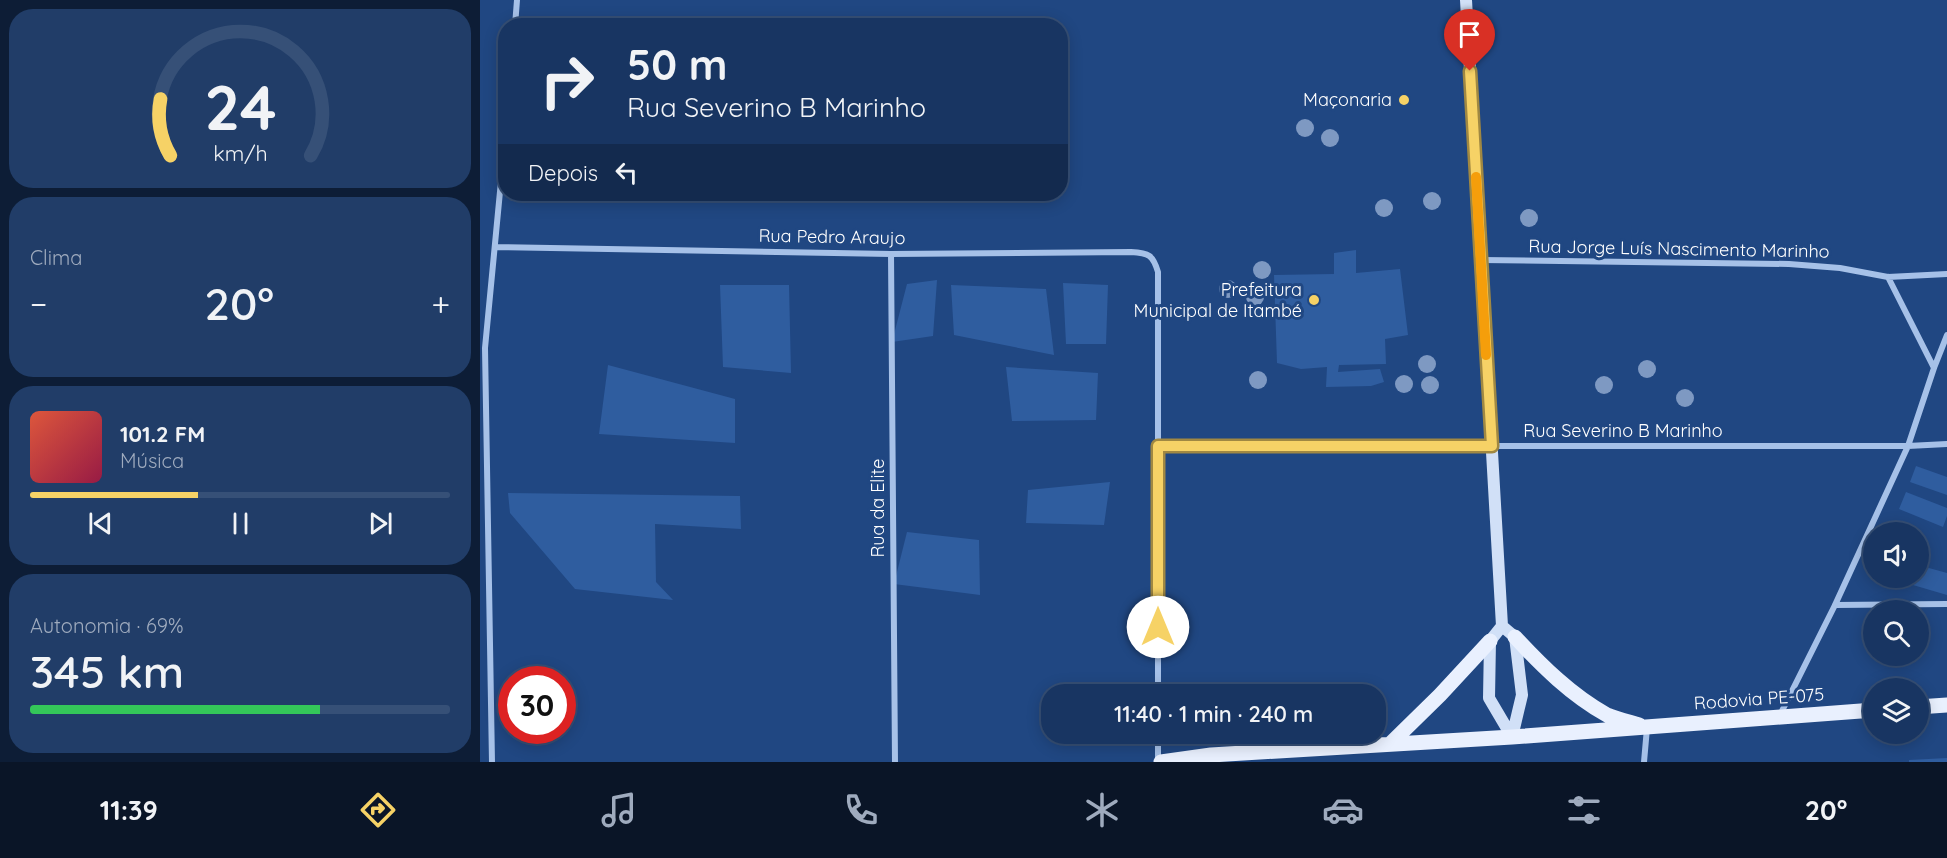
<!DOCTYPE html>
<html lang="pt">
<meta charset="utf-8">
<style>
:root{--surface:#183562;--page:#213d68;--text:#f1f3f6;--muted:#9fabbe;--line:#365077;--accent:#f6d266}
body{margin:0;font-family:Quicksand,sans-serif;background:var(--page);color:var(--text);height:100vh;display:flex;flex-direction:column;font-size:22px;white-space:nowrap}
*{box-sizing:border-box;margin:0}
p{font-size:20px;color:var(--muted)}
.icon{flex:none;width:33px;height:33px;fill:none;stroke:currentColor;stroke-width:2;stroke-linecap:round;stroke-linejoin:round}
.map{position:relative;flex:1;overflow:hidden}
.panel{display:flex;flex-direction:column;gap:9px;padding:9px;background:#0d1d36;width:480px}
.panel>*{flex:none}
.guide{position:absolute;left:18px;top:18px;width:570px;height:183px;border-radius:24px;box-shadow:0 3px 15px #0003,0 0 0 2px var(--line);background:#183562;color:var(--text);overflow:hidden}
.tools{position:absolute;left:1383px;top:522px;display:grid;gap:12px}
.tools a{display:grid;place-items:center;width:66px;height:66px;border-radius:50%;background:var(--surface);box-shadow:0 3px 15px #0003,0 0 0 2px var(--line);font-size:30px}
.speed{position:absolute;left:18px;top:666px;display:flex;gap:12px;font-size:30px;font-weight:700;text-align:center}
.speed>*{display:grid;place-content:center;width:78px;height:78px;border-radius:50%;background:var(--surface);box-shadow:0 3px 15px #0003,0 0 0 2px var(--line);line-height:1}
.speed .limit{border:9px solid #d22;background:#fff;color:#111}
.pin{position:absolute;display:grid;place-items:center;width:51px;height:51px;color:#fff;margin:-62px -26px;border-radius:50% 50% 50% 0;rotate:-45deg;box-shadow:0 0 6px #0007}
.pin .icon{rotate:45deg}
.me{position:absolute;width:66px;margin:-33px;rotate:0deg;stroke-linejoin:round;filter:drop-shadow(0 0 4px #0008)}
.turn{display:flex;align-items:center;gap:21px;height:126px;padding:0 30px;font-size:27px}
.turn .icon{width:78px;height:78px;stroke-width:2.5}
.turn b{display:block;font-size:42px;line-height:51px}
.then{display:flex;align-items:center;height:57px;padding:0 30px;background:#0003;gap:12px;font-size:22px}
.big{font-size:45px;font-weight:600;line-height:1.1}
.panel .widget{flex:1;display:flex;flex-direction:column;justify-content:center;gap:9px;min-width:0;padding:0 21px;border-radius:24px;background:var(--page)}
.panel .dial{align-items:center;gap:0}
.dial svg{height:156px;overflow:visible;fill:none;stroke:var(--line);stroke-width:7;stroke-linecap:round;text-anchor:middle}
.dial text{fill:var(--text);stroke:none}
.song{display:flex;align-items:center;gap:18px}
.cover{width:72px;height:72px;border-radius:9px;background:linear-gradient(135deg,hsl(10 70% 55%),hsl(340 70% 35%))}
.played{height:6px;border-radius:3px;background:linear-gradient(90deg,var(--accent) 40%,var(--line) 40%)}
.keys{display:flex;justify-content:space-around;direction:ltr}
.heat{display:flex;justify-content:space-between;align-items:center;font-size:33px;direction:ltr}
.charge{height:9px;border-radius:4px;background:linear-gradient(90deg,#34c759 69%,var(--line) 0)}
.trip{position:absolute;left:561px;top:684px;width:345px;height:60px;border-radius:24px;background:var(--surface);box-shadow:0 3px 15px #0003,0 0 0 2px var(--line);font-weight:600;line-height:60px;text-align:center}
.dock{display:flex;height:96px;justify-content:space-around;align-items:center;background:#0a1527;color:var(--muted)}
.dock .icon{width:42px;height:42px}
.dock .selected{color:var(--accent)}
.dock b{font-size:27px;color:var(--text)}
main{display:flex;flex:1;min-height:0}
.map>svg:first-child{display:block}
</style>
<main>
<section class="panel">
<div class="widget dial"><svg viewBox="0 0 100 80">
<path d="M14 69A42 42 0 1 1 86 69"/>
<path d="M14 69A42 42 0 0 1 9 40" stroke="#f6d266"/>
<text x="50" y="56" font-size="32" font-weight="700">24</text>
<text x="50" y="72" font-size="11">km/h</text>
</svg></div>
<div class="widget"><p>Clima</p>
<div class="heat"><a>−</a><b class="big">20°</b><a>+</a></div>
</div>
<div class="widget">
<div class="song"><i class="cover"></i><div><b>101.2 FM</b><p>Música</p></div></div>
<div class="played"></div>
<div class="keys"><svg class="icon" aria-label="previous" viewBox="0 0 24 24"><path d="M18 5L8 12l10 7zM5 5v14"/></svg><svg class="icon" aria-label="pause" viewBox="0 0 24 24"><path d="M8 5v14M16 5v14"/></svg><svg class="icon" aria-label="next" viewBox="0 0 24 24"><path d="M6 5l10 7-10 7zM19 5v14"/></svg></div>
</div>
<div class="widget"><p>Autonomia · 69%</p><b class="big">345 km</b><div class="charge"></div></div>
</section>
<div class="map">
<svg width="1467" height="762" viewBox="0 0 1467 762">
<rect width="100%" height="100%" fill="#204782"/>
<path fill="#2f5d9f" d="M876 250V273L920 269 928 335 905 339 906 364 859 365 858 372 900 369 904 382 891 386 846 387 847 367 821 369 797 363 794 275 854 274V253Z
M457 280 453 336 412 342 427 284Z
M583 283 628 285 626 344H586Z
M240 285H309L311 373 243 367Z
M471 285 566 289 574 355 474 335Z
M128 365 255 399V443L119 434Z
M526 367 618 373 616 420 532 421Z
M1436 466 1467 477V495L1430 482Z
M630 482 624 525 546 523 548 490Z
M1426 492 1467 508V516L1463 527 1419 509Z
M28 493 260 496 261 529 175 524 176 582 193 600 95 589 30 513Z
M427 532 499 540 500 595 414 584Z
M1438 565 1467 573V595L1416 580 1417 578H1438Z
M1467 758V762H1429V760Z"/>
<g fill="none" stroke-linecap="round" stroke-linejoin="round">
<path stroke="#a6c1e8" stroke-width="6" d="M35 26 37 0
M15 247 411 254 651 252C669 253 673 255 678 272V694
M411 254 415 762
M1001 260 1309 264 1360 268 1408 277 1467 274
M1408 277 1454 368
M678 446H1428L1467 444
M1355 605 1467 604
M1300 715 1355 605 1428 446 1454 368 1467 335
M12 762 5 348 26 129
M678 762V734
M1164 762 1167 728"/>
<path stroke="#d1e0f7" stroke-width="12" d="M986 0 1022 626 1010 641 1009 698 1032 737
M1022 626 1035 637 1042 695 1032 737"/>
<path stroke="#e9f0fe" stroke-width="15" d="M1035 637C1062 666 1091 695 1127 715 1137 719 1149 722 1159 725
M1438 707 1467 705
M911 743 960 695 1010 641
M681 762 731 755 1032 737 1394 710"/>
</g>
<g fill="#7e99c2">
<circle cx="825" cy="128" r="9"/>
<circle cx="850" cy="138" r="9"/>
<circle cx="952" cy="201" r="9"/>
<circle cx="904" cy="208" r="9"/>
<circle cx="1049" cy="218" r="9"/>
<circle cx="782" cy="270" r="9"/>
<circle cx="748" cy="289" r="9"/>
<circle cx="775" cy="297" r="9"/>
<circle cx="947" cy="364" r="9"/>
<circle cx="1167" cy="369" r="9"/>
<circle cx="778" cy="380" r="9"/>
<circle cx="924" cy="384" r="9"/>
<circle cx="950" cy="385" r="9"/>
<circle cx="1124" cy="385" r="9"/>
<circle cx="1205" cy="398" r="9"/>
</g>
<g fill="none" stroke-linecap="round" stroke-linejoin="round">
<g stroke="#a08842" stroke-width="15">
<path id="route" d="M678 627V446H1012L990 71"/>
</g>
<use href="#route" stroke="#f6d266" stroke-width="10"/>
<path stroke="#f59e0b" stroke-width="10" d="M996 177 1006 355"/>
</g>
<g fill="#f6d266" stroke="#204782" stroke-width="2">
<circle cx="924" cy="100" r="6"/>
<circle cx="834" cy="300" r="6"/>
</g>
<g text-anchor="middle" stroke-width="6" stroke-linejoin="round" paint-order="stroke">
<g font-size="18" fill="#fff" stroke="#204782" text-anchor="end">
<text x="912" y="106">Maçonaria</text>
<text x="822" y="296">Prefeitura<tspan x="822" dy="21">Municipal de Itambé</tspan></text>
</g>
<g font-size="18" fill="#fff" stroke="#204782">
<text transform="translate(352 237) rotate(1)" y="6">Rua Pedro Araujo</text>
<text transform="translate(1199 249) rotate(1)" y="6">Rua Jorge Luís Nascimento Marinho</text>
<text x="1143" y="437">Rua Severino B Marinho</text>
<text transform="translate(398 508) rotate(-90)" y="6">Rua da Elite</text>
<text transform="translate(1279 699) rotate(-4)" y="6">Rodovia PE-075</text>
</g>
</g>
</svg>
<div class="tools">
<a><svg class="icon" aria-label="sound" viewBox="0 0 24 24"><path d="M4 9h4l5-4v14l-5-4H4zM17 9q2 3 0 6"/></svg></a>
<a><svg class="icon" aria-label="search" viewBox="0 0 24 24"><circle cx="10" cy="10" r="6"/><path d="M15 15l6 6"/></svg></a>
<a><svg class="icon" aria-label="layers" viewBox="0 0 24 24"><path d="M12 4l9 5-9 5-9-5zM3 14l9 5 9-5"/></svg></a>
</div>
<div class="speed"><div class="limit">30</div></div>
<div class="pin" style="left:990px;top:71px;background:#d93025"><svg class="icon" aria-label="arrive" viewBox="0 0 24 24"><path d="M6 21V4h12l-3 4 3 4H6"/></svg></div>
<svg class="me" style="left:678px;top:627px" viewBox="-20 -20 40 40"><circle r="19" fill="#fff"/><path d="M0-13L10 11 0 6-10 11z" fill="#f6d266"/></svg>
<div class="trip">11:40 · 1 min · 240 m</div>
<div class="guide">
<div class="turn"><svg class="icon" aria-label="right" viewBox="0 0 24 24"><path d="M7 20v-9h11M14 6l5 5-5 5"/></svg><div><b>50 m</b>Rua Severino B Marinho</div></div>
<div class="then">Depois<svg class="icon" aria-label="left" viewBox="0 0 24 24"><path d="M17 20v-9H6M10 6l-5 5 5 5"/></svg></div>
</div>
</div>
</main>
<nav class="dock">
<b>11:39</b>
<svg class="icon selected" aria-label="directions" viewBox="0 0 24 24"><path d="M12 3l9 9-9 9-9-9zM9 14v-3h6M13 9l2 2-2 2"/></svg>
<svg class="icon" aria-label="music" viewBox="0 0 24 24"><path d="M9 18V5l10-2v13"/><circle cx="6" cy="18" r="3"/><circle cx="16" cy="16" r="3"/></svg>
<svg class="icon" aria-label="phone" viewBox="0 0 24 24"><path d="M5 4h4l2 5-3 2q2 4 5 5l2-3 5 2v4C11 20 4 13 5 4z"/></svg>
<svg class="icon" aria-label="climate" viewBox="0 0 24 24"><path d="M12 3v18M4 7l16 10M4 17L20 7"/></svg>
<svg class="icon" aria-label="car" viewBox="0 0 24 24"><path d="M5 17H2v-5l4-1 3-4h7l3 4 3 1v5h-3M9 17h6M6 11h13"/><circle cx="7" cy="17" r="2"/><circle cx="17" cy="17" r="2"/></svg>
<svg class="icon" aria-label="filters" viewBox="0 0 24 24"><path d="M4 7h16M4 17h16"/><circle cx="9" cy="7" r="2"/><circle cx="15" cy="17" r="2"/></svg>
<b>20°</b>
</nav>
